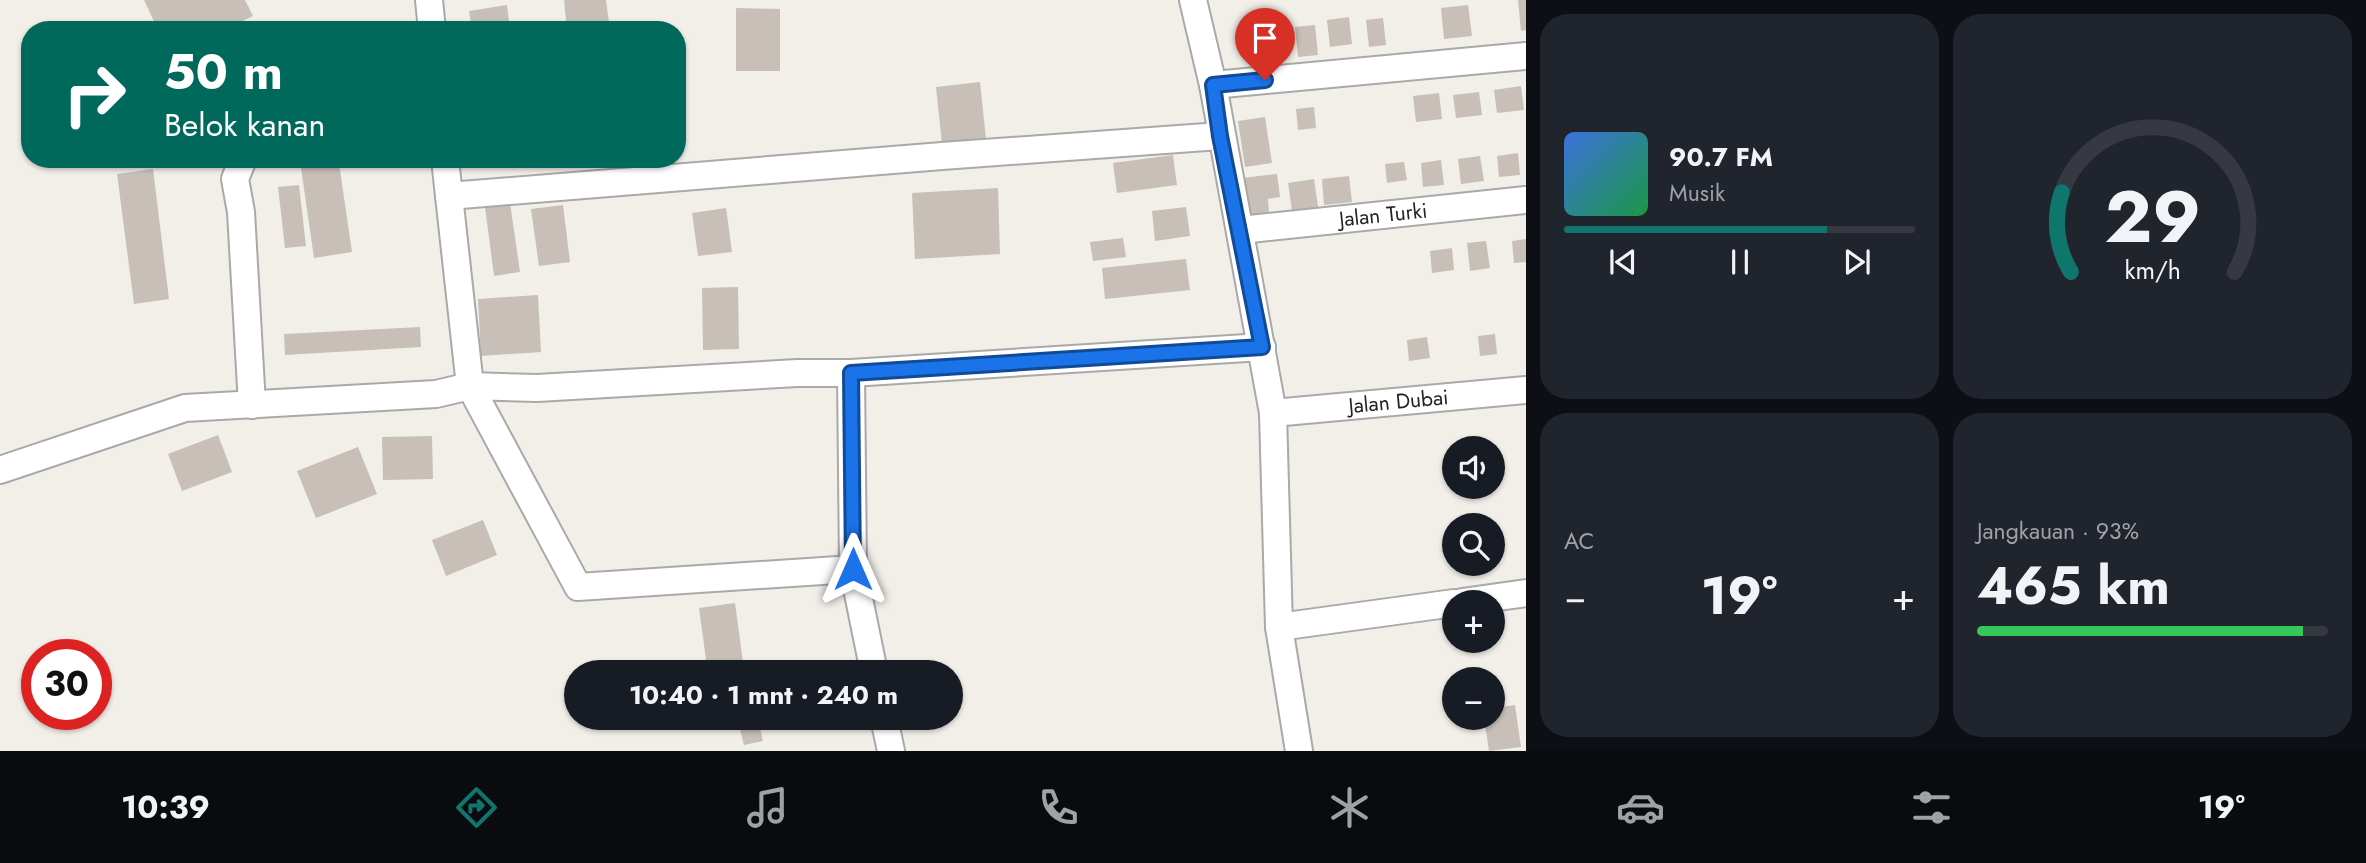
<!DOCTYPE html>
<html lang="id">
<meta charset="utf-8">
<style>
:root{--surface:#171b24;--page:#20242c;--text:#f1f3f6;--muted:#9ea1a6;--line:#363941;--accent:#0f766e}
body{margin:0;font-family:Jost,sans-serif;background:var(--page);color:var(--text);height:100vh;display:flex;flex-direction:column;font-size:26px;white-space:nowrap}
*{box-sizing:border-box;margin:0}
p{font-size:23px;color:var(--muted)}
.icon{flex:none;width:38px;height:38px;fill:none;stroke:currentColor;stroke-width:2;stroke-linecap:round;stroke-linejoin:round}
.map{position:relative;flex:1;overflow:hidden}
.details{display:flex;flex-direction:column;gap:14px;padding:14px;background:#0d0f14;width:840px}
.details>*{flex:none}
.hud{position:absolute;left:21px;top:21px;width:665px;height:147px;border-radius:28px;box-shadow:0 2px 5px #0004;background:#00695c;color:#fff;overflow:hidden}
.fabs{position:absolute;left:1442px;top:436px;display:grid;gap:14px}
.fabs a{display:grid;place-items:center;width:63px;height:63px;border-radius:50%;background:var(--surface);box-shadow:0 2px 5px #0004;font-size:35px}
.speed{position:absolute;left:21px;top:639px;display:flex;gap:14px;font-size:35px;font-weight:700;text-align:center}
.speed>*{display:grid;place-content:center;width:91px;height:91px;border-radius:50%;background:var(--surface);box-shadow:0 2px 5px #0004;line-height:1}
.speed .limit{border:10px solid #d22;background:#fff;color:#111}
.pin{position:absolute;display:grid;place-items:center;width:60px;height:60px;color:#fff;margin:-72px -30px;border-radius:50% 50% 50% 0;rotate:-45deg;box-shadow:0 0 7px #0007}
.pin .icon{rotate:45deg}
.me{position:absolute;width:77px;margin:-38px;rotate:0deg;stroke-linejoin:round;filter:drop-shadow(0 0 5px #0008)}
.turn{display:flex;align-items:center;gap:24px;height:147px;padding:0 28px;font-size:32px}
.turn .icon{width:91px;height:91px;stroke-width:2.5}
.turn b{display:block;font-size:49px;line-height:60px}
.big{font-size:52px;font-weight:700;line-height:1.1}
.details .card{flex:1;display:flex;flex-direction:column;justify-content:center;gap:10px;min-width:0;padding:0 24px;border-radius:28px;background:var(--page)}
.details .dial{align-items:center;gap:0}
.dial svg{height:182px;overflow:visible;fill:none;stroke:var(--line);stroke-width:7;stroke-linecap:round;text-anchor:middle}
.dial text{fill:var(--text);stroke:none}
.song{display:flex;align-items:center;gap:21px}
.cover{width:84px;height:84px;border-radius:10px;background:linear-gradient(135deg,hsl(220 70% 55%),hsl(140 70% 35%))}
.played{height:7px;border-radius:4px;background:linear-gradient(90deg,var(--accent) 75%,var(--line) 75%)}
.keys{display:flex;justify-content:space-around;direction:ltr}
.heat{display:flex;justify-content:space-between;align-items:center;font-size:38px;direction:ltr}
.charge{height:10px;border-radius:5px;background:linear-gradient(90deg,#34c759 93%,var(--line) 0)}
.details .tiles{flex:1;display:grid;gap:14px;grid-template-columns:repeat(2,1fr)}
.trip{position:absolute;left:564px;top:660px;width:399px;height:70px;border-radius:35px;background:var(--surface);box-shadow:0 2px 5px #0004;font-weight:700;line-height:70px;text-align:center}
.dock{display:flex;height:112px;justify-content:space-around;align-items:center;background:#090b0e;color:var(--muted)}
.dock .icon{width:49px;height:49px}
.dock .current{color:var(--accent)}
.dock b{font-size:32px;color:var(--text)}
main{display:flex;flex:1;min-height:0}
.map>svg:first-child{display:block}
</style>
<main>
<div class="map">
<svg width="1526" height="751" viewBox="0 0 1526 751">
<rect width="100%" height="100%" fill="#f2efe9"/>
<path fill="#c7bfb8" d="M144 0H245L253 16 224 30H158Z
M564 0H606L610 30H567Z
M1518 0H1526V30L1521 31Z
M507 5 510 30H472L469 11Z
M1468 5 1472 36 1444 39 1441 8Z
M736 8 780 9V71H736Z
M1349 17 1352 44 1330 47 1327 20Z
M1383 18 1386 45 1369 47 1366 20Z
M1315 25 1318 55 1298 57 1295 27Z
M1270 31 1273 59 1257 61 1253 33Z
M980 82 986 139 942 144 936 87Z
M1521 86 1524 110 1497 113 1494 90Z
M1479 92 1482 115 1456 118 1453 95Z
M1439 93 1442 119 1416 122 1413 96Z
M1314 107 1316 128 1298 130 1296 109Z
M1265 117 1272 163 1245 167 1238 121Z
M1518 153 1520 175 1499 177 1497 156Z
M1173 155 1177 185 1117 193 1113 163Z
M1480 156 1484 181 1461 184 1458 159Z
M597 159H634V163L597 164Z
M1441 160 1444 185 1423 187 1421 163Z
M1404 162 1407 180 1387 183 1385 164Z
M339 163 352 252 314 258 301 168Z
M153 169 169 299 134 304 117 174Z
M1277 174 1280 197 1268 199 1269 214 1247 217 1242 178Z
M1349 176 1352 202 1324 205 1322 179Z
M1314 179 1319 213 1293 217 1288 183Z
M299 185 306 246 285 248 278 187Z
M998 188 1000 254 915 259 912 193Z
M510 203 520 272 494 276 485 207Z
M563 205 570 262 539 266 531 209Z
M1186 207 1190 236 1155 241 1152 211Z
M726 208 732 252 698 256 692 213Z
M1123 238 1126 257 1093 261 1090 242Z
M1526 239V262L1514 263 1512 241Z
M1486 241 1490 268 1470 271 1467 243Z
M1452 248 1454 270 1432 273 1430 251Z
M1186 259 1190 290 1105 299 1102 268Z
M738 287 739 349 703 350 702 288Z
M538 295 541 352 481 356 478 299Z
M420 327 421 347 285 355 284 334Z
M1495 334 1497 354 1480 356 1478 336Z
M1427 337 1430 358 1409 361 1407 340Z
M218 435 232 472 182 491 168 454Z
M432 436 433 479 383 480 382 437Z
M358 447 377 494 316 518 297 471Z
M483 520 497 555 446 576 432 540Z
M735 603 743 662 707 667 699 608Z
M1515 705 1521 747 1489 751 1484 718H1493V708Z
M759 724 763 741 744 745 740 729Z"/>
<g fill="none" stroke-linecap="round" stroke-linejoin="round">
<g stroke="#a9a9a9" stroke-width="30">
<g id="minor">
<path d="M429 0 432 30"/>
<path d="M1193 0 1213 85 1273 413 1279 627 1299 751"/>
<path d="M1213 85 1526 56"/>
<path d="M243 159 235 179 241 212 252 405"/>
<path d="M445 159 449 196 942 156 1220 136"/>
<path d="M449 196 470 386 578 587 853 569"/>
<path id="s1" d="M1240 230 1526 200"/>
<path d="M851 373 853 569 874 672"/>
<path id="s2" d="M1273 413 1526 390"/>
<path d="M0 470 185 408 436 394 470 386 537 388 797 373H851L1262 347"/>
<path d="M1462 602 1526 593"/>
<path d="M1279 627 1454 603"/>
<path d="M884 718 891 751"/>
</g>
</g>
<use href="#minor" stroke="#fff" stroke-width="26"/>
</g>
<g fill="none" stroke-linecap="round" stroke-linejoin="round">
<g stroke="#114b97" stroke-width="18">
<path id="route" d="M853 569 851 373 1262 347 1220 136 1213 85 1265 80"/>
</g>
<use href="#route" stroke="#1a73e8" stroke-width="12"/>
</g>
<g text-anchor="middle" stroke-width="5" stroke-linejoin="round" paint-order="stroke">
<g font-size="21" fill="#222" stroke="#fff">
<text dy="7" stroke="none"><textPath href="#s1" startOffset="144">Jalan Turki</textPath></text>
<text dy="7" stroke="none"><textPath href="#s2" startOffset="126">Jalan Dubai</textPath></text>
</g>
</g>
</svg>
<div class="fabs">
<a><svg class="icon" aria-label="sound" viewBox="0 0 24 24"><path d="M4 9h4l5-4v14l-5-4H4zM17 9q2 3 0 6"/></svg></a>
<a><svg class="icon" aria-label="search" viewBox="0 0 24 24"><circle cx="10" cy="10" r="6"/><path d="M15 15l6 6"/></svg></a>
<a>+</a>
<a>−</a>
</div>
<div class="speed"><div class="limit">30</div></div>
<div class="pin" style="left:1265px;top:80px;background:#d93025"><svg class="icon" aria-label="arrive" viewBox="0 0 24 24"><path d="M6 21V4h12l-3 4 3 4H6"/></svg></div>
<svg class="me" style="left:853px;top:569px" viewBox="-20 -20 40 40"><path d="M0-17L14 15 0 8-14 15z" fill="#1a73e8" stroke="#fff" stroke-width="4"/></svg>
<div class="trip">10:40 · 1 mnt · 240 m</div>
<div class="hud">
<div class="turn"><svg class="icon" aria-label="right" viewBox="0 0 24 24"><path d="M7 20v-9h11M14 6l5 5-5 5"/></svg><div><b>50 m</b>Belok kanan</div></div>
</div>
</div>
<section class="details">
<div class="tiles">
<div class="card">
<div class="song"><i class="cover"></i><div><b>90.7 FM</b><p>Musik</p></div></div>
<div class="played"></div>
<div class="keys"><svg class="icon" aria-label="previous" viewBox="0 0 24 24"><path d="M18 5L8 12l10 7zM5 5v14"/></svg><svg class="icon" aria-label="pause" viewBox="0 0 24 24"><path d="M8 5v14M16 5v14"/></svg><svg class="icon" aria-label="next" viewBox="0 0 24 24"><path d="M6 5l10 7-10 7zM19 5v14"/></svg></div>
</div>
<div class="card dial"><svg viewBox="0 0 100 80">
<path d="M14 69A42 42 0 1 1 86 69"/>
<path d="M14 69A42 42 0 0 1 10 34" stroke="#0f766e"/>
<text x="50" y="56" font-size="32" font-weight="700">29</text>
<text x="50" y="72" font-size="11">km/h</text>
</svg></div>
<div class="card"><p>AC</p>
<div class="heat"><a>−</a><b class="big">19°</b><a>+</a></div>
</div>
<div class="card"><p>Jangkauan · 93%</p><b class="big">465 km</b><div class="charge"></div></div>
</div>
</section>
</main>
<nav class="dock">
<b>10:39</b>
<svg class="icon current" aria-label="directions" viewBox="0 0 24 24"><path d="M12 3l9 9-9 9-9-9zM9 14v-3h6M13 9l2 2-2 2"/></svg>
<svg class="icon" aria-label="music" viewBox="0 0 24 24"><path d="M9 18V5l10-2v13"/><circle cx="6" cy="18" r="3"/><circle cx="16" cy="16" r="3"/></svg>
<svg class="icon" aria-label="phone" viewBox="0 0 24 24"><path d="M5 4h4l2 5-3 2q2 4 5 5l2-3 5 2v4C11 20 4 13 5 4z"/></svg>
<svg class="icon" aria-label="climate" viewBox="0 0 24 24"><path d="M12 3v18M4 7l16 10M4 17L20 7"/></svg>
<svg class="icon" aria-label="car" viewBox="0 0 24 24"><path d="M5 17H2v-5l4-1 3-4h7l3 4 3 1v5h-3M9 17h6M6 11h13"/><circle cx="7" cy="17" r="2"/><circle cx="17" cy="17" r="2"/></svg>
<svg class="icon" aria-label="filters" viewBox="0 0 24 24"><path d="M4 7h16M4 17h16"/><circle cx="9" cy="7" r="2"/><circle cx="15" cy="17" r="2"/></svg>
<b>19°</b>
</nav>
